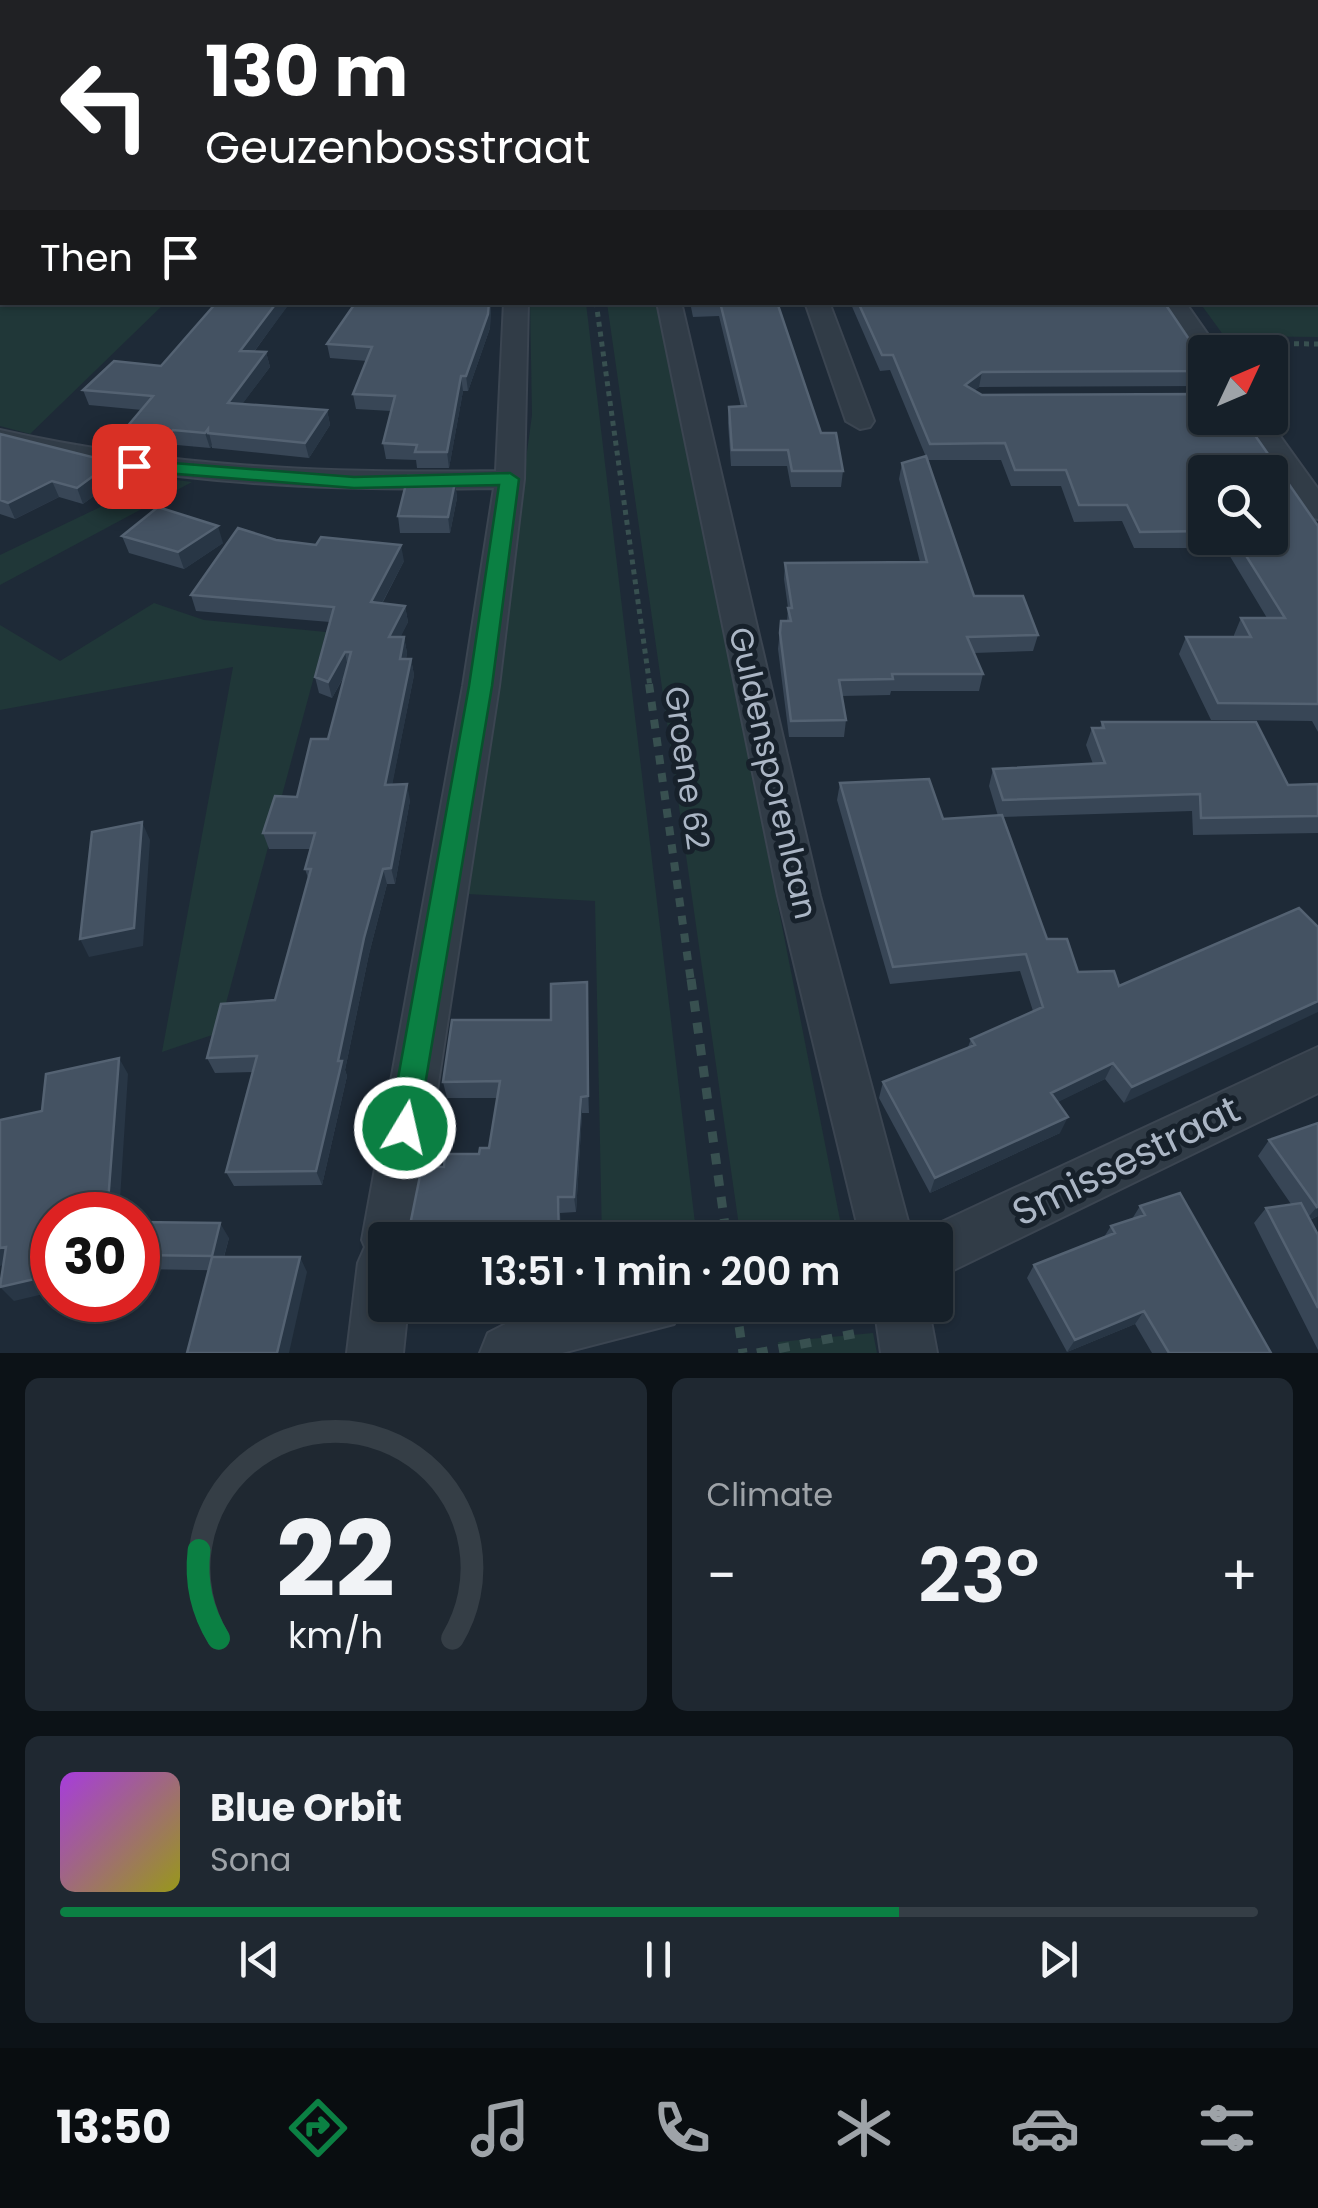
<!DOCTYPE html>
<meta charset="utf-8">
<style>
:root{--surface:#162029;--page:#1f2831;--text:#f1f3f6;--muted:#9ea3a8;--line:#353e46;--accent:#0b8043}
body{margin:0;font-family:Poppins,sans-serif;background:var(--page);color:var(--text);height:100vh;display:flex;flex-direction:column;font-size:38px;white-space:nowrap}
*{box-sizing:border-box;margin:0}
p{font-size:32px;color:var(--muted)}
.icon{flex:none;width:55px;height:55px;fill:none;stroke:currentColor;stroke-width:2;stroke-linecap:round;stroke-linejoin:round}
.map{position:relative;height:1353px;overflow:hidden}
.details{display:flex;flex-direction:column;gap:25px;padding:25px;background:#0c1217;flex:1}
.details>*{flex:none}
.top-card{position:absolute;left:0px;top:0px;width:1320px;height:305px;box-shadow:0 2px 8px #0004,0 0 0 2px var(--line);background:#202124;color:#fff;overflow:hidden}
.needle{width:65px;rotate:46deg}
.fabs{position:absolute;left:1188px;top:335px;display:grid;gap:20px}
.fabs a{display:grid;place-items:center;width:100px;height:100px;border-radius:10px;background:var(--surface);box-shadow:0 2px 8px #0004,0 0 0 2px var(--line);font-size:50px}
.speed{position:absolute;left:30px;top:1192px;display:flex;gap:20px;font-size:50px;font-weight:700;text-align:center}
.speed>*{display:grid;place-content:center;width:130px;height:130px;border-radius:50%;background:var(--surface);box-shadow:0 2px 8px #0004,0 0 0 2px var(--line);line-height:1}
.speed .limit{border:15px solid #d22;background:#fff;color:#111}
.pin{position:absolute;display:grid;place-items:center;width:85px;height:85px;color:#fff;margin:-42px;border-radius:20px;box-shadow:0 5px 15px #0006}
.me{position:absolute;width:110px;margin:-55px;rotate:9deg;stroke-linejoin:round;filter:drop-shadow(0 0 8px #0008)}
.turn{display:flex;align-items:center;gap:35px;height:210px;padding:0 40px;font-size:45px}
.turn .icon{width:130px;height:130px;stroke-width:2.5}
.turn b{display:block;font-size:70px;line-height:85px}
.then{display:flex;align-items:center;height:95px;padding:0 40px;background:#0003;gap:20px;font-size:38px}
.big{font-size:75px;font-weight:600;line-height:1.1}
.details .tile{flex:1;display:flex;flex-direction:column;justify-content:center;gap:15px;min-width:0;padding:0 35px;border-radius:15px;background:var(--page)}
.details .dial{align-items:center;gap:0}
.dial svg{height:260px;overflow:visible;fill:none;stroke:var(--line);stroke-width:7;stroke-linecap:round;text-anchor:middle}
.dial text{fill:var(--text);stroke:none}
.song{display:flex;align-items:center;gap:30px}
.cover{width:120px;height:120px;border-radius:15px;background:linear-gradient(135deg,hsl(280 70% 55%),hsl(60 70% 35%))}
.played{height:10px;border-radius:5px;background:linear-gradient(90deg,var(--accent) 70%,var(--line) 70%)}
.keys{display:flex;justify-content:space-around;direction:ltr}
.heat{display:flex;justify-content:space-between;align-items:center;font-size:55px;direction:ltr}
.details .tiles{flex:1;display:grid;gap:25px;grid-template-columns:1fr 1fr}
.tile:last-child{grid-column:span 2}
.trip{position:absolute;left:368px;top:1222px;width:585px;height:100px;border-radius:10px;background:var(--surface);box-shadow:0 2px 8px #0004,0 0 0 2px var(--line);font-weight:600;line-height:100px;text-align:center}
.dock{display:flex;height:160px;justify-content:space-around;align-items:center;background:#090d10;color:var(--muted)}
.dock .icon{width:70px;height:70px}
.dock .current{color:var(--accent)}
.dock b{font-size:45px;color:var(--text)}
.map>svg:first-child{display:block}
</style>
<div class="map">
<svg width="1318" height="1353" viewBox="0 0 1318 1353">
<rect width="100%" height="100%" fill="#1e2a37"/>
<path fill="#203738" d="M0 92 2 302 165 303 30 434 0 426Z
M1318 286V337L1224 336 1200 303 1318 302Z
M530 303H586L697 1240H602L595 901 467 894 532 415Z
M607 303H659L844 1240H741Z
M161 478 192 482 0 585V555Z
M154 603 204 620 326 632 218 1033 162 1052 233 667 0 710V625L60 661Z
M873 1333 877 1353H780L778 1342Z"/>
<g fill="none" stroke-linecap="round" stroke-linejoin="round">
<g stroke="#3b4551" stroke-width="4">
<path id="minor" d="M504 302H528L524 479 499 686 414 1240H385V1305H408L403 1353H347L358 1263 365 1247 362 1240 463 686 494 488C327 491 163 484 0 446V430C164 467 328 474 496 471Z
M657 302H681L820 896 913 1240H861L778 896Z
M805 302H829L874 421 870 427 860 429 846 421Z
M1162 302H1185L1220 352H1205V359L1199 357Z
M1241 418H1267L1318 489V519L1307 516Z
M1318 1047V1093L935 1279V1240H914L916 1234Z
M543 1305H682L674 1324 562 1353H480L488 1333Z
M874 1305H928L937 1353H881Z"/>
</g>
<path stroke="#385050" stroke-width="5" stroke-dasharray="5 5" stroke-linecap="butt" d="M596 302 650 687
M1234 343 1318 344"/>
<path stroke="#385050" stroke-width="8" stroke-dasharray="9 9" stroke-linecap="butt" d="M649 684 691 982"/>
<path stroke="#385050" stroke-width="9" stroke-dasharray="11 11" stroke-linecap="butt" d="M691 979 727 1240
M736 1305 743 1353
M757 1353 858 1333"/>
<use href="#minor" fill="#313c47" fill-rule="evenodd"/>
</g>
<path fill="#384656" fill-rule="evenodd" d="M217 302H290L254 352H266L270 367 242 404 327 410 330 425 309 458 212 448V446L210 448 177 445 170 453 126 449 121 434 142 410 89 405 83 390 161 366Z
M356 302H491L490 328 468 391H463L449 468H417L416 460 386 459 383 443 391 411 356 409 353 394 367 361 330 358 327 344Z
M690 302H777L821 433 843 471 841 487H791L787 466H731L728 423 729 407H741L719 316 693 317Z
M850 302H1164L1205 363V386L979 387 975 390 982 395 1205 394V418H1243L1318 526V732L1312 721 1211 720 1179 654 1186 637H1234V635L1241 618H1267L1225 548H1134L1122 521 1074 522 1061 486H1011L1001 460H927L974 596H1023L1038 635 1033 651 974 653 983 674 979 691H891L890 695 842 696 846 720 844 737H789L778 649 781 621H787L788 608 784 579 785 563 920 562 899 479 902 463 926 457 890 370 880 371ZM1205 472H1270V538H1205Z
M0 434 118 478 83 504 59 497 15 519 0 514Z
M442 476 443 482H455L457 498 450 533H400L398 516Z
M122 536 223 543 184 569 129 553Z
M404 561 382 604 405 606 408 622 400 637H404L407 653 406 659H411L414 675 392 784 410 800 395 884H387L369 954 345 1070 347 1076 322 1185 234 1186 226 1172 253 1072 215 1073 207 1058 275 1000 308 878 305 869 310 849H269L263 833 297 797 328 739 346 673 332 698 319 693 315 677 330 622 196 611 191 595Z
M1102 722 1288 785 1318 784V833L1193 835 1192 811 1002 817 1047 939 1078 972 1119 986 1299 908 1124 1103 1105 1079 1057 1102 1060 1133 930 1193 879 1098 883 1082 968 1047 971 1039 1033 1011 1020 971 890 984 837 800 840 783 943 819 998 816 989 786 993 769 1093 764 1086 745 1092 728H1100Z
M587 982 589 1113H582L576 1212 560 1213 561 1240H407L444 1167 479 1154 489 1148 497 1098H447L443 1082 551 1020Z
M1318 1123V1216L1310 1220 1318 1235V1350L1254 1223 1266 1208 1291 1204 1258 1156 1269 1140Z
M1140 1206 1271 1353H1152L1135 1324 1067 1352 1027 1278 1034 1265 1104 1237 1111 1226 1132 1219Z
M138 1222 229 1238 224 1257 307 1272 138 1269Z"/>
<path fill="#283645" d="M277 302 290 303 244 365 240 351Z
M489 302H491L490 328 468 391 466 376Z
M266 352 270 367 232 418 228 403Z
M982 372 979 387 962 400 965 385Z
M461 376 463 391 449 468 447 452Z
M327 410 330 425 309 458 305 443Z
M208 429 212 445 210 448 205 433Z
M173 430 177 445 170 453 166 438Z
M112 462 118 478 83 504 77 488Z
M52 481 59 497 15 519 8 503Z
M455 482 457 498 450 533 448 517Z
M218 526 223 543 184 569 178 552Z
M401 545 404 561 374 618 371 602Z
M405 606 408 622 393 653 389 637Z
M404 637 407 653 403 675 400 659Z
M345 652 348 668 332 698 328 682Z
M411 659 414 675 389 801 385 785Z
M407 784 410 800 395 884 391 868Z
M142 822 150 840 143 946 89 957 80 939Z
M383 869 387 884 369 954 345 1070 347 1076 322 1185 316 1171 364 938Z
M587 982 588 999 589 1113 588 1096Z
M1318 1001V1012L1124 1103 1132 1087Z
M119 1058 128 1074 119 1215H107Z
M1113 1063 1105 1079 1044 1109 1051 1093Z
M581 1097 582 1113 576 1212 574 1197Z
M1068 1117 1060 1133 930 1193 935 1178Z
M558 1197 560 1213 561 1240H559Z
M1318 1206V1216L1304 1222 1317 1207Z
M220 1223 229 1238 220 1270 212 1256Z
M6 1247 19 1261 0 1266V1248Z
M300 1257 307 1272 289 1353H277Z
M52 1275V1292L14 1301 0 1287Z
M1144 1311 1135 1324 1067 1352 1075 1340Z"/>
<path fill="#445262" stroke="#546272" stroke-width="2.5" d="M0 0H282L279 1H373L372 2H2V71H0V27L2 19 0 18Z
M612 0H1318V151V2H612Z
M217 302H277L240 351 266 352 228 403 327 410 305 443 208 433V429L205 433 173 430 166 438 121 434 153 396 83 390 114 361 161 366Z
M356 302H489L488 314 466 376H461L447 452H415L417 445 383 443 395 396 353 394 372 347 327 344Z
M720 302H777L821 433H836L843 471H792L788 450H732L729 407 746 406Z
M858 302H1164L1205 363V371L982 372 965 385 982 395 1205 394V418H1243L1318 526V704L1218 703 1186 637H1251L1241 618H1285L1235 538H1270V472H1205V531L1140 532 1127 505H1079L1066 470H1015L1005 443 930 444 893 355H882Z
M0 434 112 462 77 488 52 481 8 503 0 500Z
M926 456 974 596H1023L1038 635 967 637 983 674H892L893 679 839 680 846 720 791 721 780 633 781 621H791L788 608H792L785 563 927 562 902 463Z
M408 476H442L440 482H455L448 517 398 516Z
M158 507 218 526 178 552 122 536Z
M238 528 276 540 316 545 321 537 401 545 371 602 405 606 389 637H404L400 659H411L385 785 407 784 391 868 383 869 364 938 338 1061H342L316 1171 226 1172 257 1056 207 1058 221 1004 275 1000 311 869H305L315 833H263L275 796 297 797 311 739H328L351 652H345L328 682 315 677 334 607 191 595Z
M1102 722H1256L1288 785 1318 784V816L1201 818 1200 794 1003 800 993 769 1105 763 1092 728H1104Z
M929 779 943 819 1002 815 1047 939H1067L1078 972 1114 971 1119 986 1299 908 1318 927V1001L1132 1087 1113 1063 1051 1093 1068 1117 935 1178 883 1082 975 1045 971 1039 1043 1007 1026 954 893 967 840 783Z
M142 822 134 928 80 939 92 832Z
M587 982 588 1096 581 1097 574 1197H558L559 1240H407L422 1166 444 1167 445 1154H479L480 1148H489L500 1081 443 1082 452 1020H551V984Z
M119 1058 107 1215H52V1275L0 1287 6 1247 0 1248V1120L42 1111 46 1074Z
M1318 1123V1206L1317 1207 1269 1140Z
M1180 1193 1271 1353H1169L1144 1311 1075 1340 1034 1265 1115 1233 1111 1226 1145 1215 1140 1206Z
M1301 1203 1318 1235V1308L1266 1208Z
M138 1222 220 1223 212 1256 138 1255Z
M212 1257H300L277 1353H187Z"/>
<path fill="#0b8043" stroke="#07532c" stroke-width="2.5" d="M134 460 354 477 510 473 519 479 492 686 416 1139 405 1144 394 1139 389 1128 469 686 499 485 354 488 128 470V462Z"/>
<g text-anchor="middle" stroke-width="10" stroke-linejoin="round" paint-order="stroke">
<g font-size="32" fill="#abb6c5" stroke="#17212b">
<text transform="translate(687 768) rotate(82)" y="11">Groene 62</text>
<text transform="translate(773 773) rotate(77)" y="11">Guldensporenlaan</text>
</g>
<g font-size="38" fill="#abb6c5" stroke="#17212b">
<text transform="translate(1126 1161) rotate(-26)" y="13">Smissestraat</text>
</g>
</g>
</svg>
<div class="fabs">
<a><svg class="needle" viewBox="-14 -14 28 28"><path d="M0-13l5 13h-10z" fill="#e53935"/><path d="M0 13l5-13h-10z" fill="#9ea3a8"/></svg></a>
<a><svg class="icon" aria-label="search" viewBox="0 0 24 24"><circle cx="10" cy="10" r="6"/><path d="M15 15l6 6"/></svg></a>
</div>
<div class="speed"><div class="limit">30</div></div>
<div class="pin" style="left:134px;top:466px;background:#d93025"><svg class="icon" aria-label="arrive" viewBox="0 0 24 24"><path d="M6 21V4h12l-3 4 3 4H6"/></svg></div>
<svg class="me" style="left:405px;top:1128px" viewBox="-20 -20 40 40"><circle r="17" fill="#0b8043" stroke="#fff" stroke-width="3"/><path d="M0-11L8 9 0 5-8 9z" fill="#fff"/></svg>
<div class="trip">13:51 · 1 min · 200 m</div>
<div class="top-card">
<div class="turn"><svg class="icon" aria-label="left" viewBox="0 0 24 24"><path d="M17 20v-9H6M10 6l-5 5 5 5"/></svg><div><b>130 m</b>Geuzenbosstraat</div></div>
<div class="then">Then<svg class="icon" aria-label="arrive" viewBox="0 0 24 24"><path d="M6 21V4h12l-3 4 3 4H6"/></svg></div>
</div>
</div>
<section class="details">
<div class="tiles">
<div class="tile dial"><svg viewBox="0 0 100 80">
<path d="M14 69A42 42 0 1 1 86 69"/>
<path d="M14 69A42 42 0 0 1 8 42" stroke="#0b8043"/>
<text x="50" y="56" font-size="32" font-weight="700">22</text>
<text x="50" y="72" font-size="11">km/h</text>
</svg></div>
<div class="tile"><p>Climate</p>
<div class="heat"><a>−</a><b class="big">23°</b><a>+</a></div>
</div>
<div class="tile">
<div class="song"><i class="cover"></i><div><b>Blue Orbit</b><p>Sona</p></div></div>
<div class="played"></div>
<div class="keys"><svg class="icon" aria-label="previous" viewBox="0 0 24 24"><path d="M18 5L8 12l10 7zM5 5v14"/></svg><svg class="icon" aria-label="pause" viewBox="0 0 24 24"><path d="M8 5v14M16 5v14"/></svg><svg class="icon" aria-label="next" viewBox="0 0 24 24"><path d="M6 5l10 7-10 7zM19 5v14"/></svg></div>
</div>
</div>
</section>
<nav class="dock">
<b>13:50</b>
<svg class="icon current" aria-label="directions" viewBox="0 0 24 24"><path d="M12 3l9 9-9 9-9-9zM9 14v-3h6M13 9l2 2-2 2"/></svg>
<svg class="icon" aria-label="music" viewBox="0 0 24 24"><path d="M9 18V5l10-2v13"/><circle cx="6" cy="18" r="3"/><circle cx="16" cy="16" r="3"/></svg>
<svg class="icon" aria-label="phone" viewBox="0 0 24 24"><path d="M5 4h4l2 5-3 2q2 4 5 5l2-3 5 2v4C11 20 4 13 5 4z"/></svg>
<svg class="icon" aria-label="climate" viewBox="0 0 24 24"><path d="M12 3v18M4 7l16 10M4 17L20 7"/></svg>
<svg class="icon" aria-label="car" viewBox="0 0 24 24"><path d="M5 17H2v-5l4-1 3-4h7l3 4 3 1v5h-3M9 17h6M6 11h13"/><circle cx="7" cy="17" r="2"/><circle cx="17" cy="17" r="2"/></svg>
<svg class="icon" aria-label="filters" viewBox="0 0 24 24"><path d="M4 7h16M4 17h16"/><circle cx="9" cy="7" r="2"/><circle cx="15" cy="17" r="2"/></svg>
</nav>
